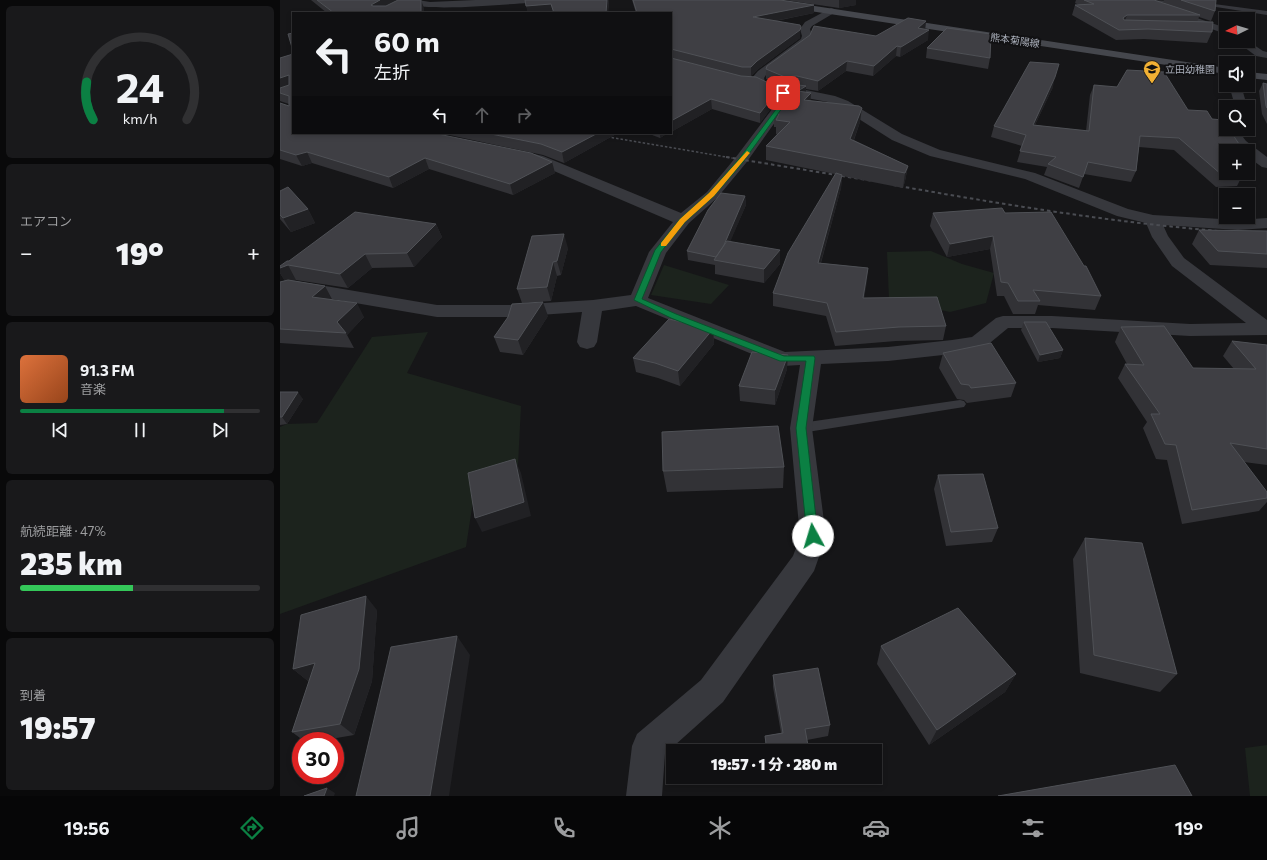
<!DOCTYPE html>
<html lang="ja">
<meta charset="utf-8">
<style>
:root{--surface:#101012;--page:#19191b;--text:#f1f3f6;--muted:#9c9d9f;--line:#303032;--accent:#0b8043}
body{margin:0;font-family:Commissioner,"Noto Sans JP",sans-serif;background:var(--page);color:var(--text);height:100vh;display:flex;flex-direction:column;font-size:15px;white-space:nowrap}
*{box-sizing:border-box;margin:0}
p{font-size:13px;color:var(--muted)}
.icon{flex:none;width:22px;height:22px;fill:none;stroke:currentColor;stroke-width:2;stroke-linecap:round;stroke-linejoin:round}
.map{position:relative;flex:1;overflow:hidden}
.drawer{display:flex;flex-direction:column;gap:6px;padding:6px;background:#09090a;width:280px}
.drawer>*{flex:none}
.banner{position:absolute;left:12px;top:12px;width:380px;height:122px;border-radius:0px;box-shadow:0 2px 6px #0003,0 0 0 1px var(--line);background:#101012;color:var(--text);overflow:hidden}
.needle{width:26px;rotate:265deg}
.fabs{position:absolute;left:939px;top:12px;display:grid;gap:8px}
.fabs a{display:grid;place-items:center;width:36px;height:36px;border-radius:0px;background:var(--surface);box-shadow:0 2px 6px #0003,0 0 0 1px var(--line);font-size:20px}
.speed{position:absolute;left:12px;top:732px;display:flex;gap:8px;font-size:20px;font-weight:700;text-align:center}
.speed>*{display:grid;place-content:center;width:52px;height:52px;border-radius:50%;background:var(--surface);box-shadow:0 2px 6px #0003,0 0 0 1px var(--line);line-height:1}
.speed .limit{border:6px solid #d22;background:#fff;color:#111}
.pin{position:absolute;display:grid;place-items:center;width:34px;height:34px;color:#fff;margin:-17px;border-radius:8px;box-shadow:0 2px 6px #0006}
.me{position:absolute;width:44px;margin:-22px;rotate:354deg;stroke-linejoin:round;filter:drop-shadow(0 0 3px #0008)}
.turn{display:flex;align-items:center;gap:14px;height:84px;padding:0 16px;font-size:18px}
.turn .icon{width:52px;height:52px;stroke-width:2.5}
.turn b{display:block;font-size:28px;line-height:34px}
.lanes{display:flex;align-items:center;height:38px;padding:0 16px;background:#0003;justify-content:center;gap:20px;direction:ltr}
.lanes .off{opacity:.35}
.big{font-size:30px;font-weight:800;line-height:1.1}
.drawer .card{flex:1;display:flex;flex-direction:column;justify-content:center;gap:6px;min-width:0;padding:0 14px;border-radius:6px;background:var(--page)}
.drawer .dial{align-items:center;gap:0}
.dial svg{height:104px;overflow:visible;fill:none;stroke:var(--line);stroke-width:7;stroke-linecap:round;text-anchor:middle}
.dial text{fill:var(--text);stroke:none}
.song{display:flex;align-items:center;gap:12px}
.cover{width:48px;height:48px;border-radius:6px;background:linear-gradient(135deg,hsl(20 70% 55%),hsl(20 70% 35%))}
.played{height:4px;border-radius:2px;background:linear-gradient(90deg,var(--accent) 85%,var(--line) 85%)}
.keys{display:flex;justify-content:space-around;direction:ltr}
.heat{display:flex;justify-content:space-between;align-items:center;font-size:22px;direction:ltr}
.charge{height:6px;border-radius:3px;background:linear-gradient(90deg,#34c759 47%,var(--line) 0)}
.trip{position:absolute;left:386px;top:744px;width:216px;height:40px;border-radius:0px;background:var(--surface);box-shadow:0 2px 6px #0003,0 0 0 1px var(--line);font-weight:800;line-height:40px;text-align:center}
.dock{display:flex;height:64px;justify-content:space-around;align-items:center;background:#060607;color:var(--muted)}
.dock .icon{width:28px;height:28px}
.dock .active{color:var(--accent)}
.dock b{font-size:18px;color:var(--text)}
main{display:flex;flex:1;min-height:0}
.map>svg:first-child{display:block}
</style>
<main>
<section class="drawer">
<div class="card dial"><svg viewBox="0 0 100 80">
<path d="M14 69A42 42 0 1 1 86 69"/>
<path d="M14 69A42 42 0 0 1 9 40" stroke="#0b8043"/>
<text x="50" y="56" font-size="32" font-weight="700">24</text>
<text x="50" y="72" font-size="11">km/h</text>
</svg></div>
<div class="card"><p>エアコン</p>
<div class="heat"><a>−</a><b class="big">19°</b><a>+</a></div>
</div>
<div class="card">
<div class="song"><i class="cover"></i><div><b>91.3 FM</b><p>音楽</p></div></div>
<div class="played"></div>
<div class="keys"><svg class="icon" aria-label="previous" viewBox="0 0 24 24"><path d="M18 5L8 12l10 7zM5 5v14"/></svg><svg class="icon" aria-label="pause" viewBox="0 0 24 24"><path d="M8 5v14M16 5v14"/></svg><svg class="icon" aria-label="next" viewBox="0 0 24 24"><path d="M6 5l10 7-10 7zM19 5v14"/></svg></div>
</div>
<div class="card"><p>航続距離 · 47%</p><b class="big">235 km</b><div class="charge"></div></div>
<div class="card"><p>到着</p><b class="big">19:57</b></div>
</section>
<div class="map">
<svg width="987" height="796" viewBox="0 0 987 796">
<rect width="100%" height="100%" fill="#161618"/>
<path fill="#1c231d" d="M651 251 682 264 714 273 706 303 670 312 609 299 607 252Z
M384 265 449 285 431 304 371 295Z
M148 332 127 373 241 406 238 465 199 478 195 488 186 547 0 614V427L7 424 37 423 92 337Z
M987 745V796H970L965 748Z"/>
<g fill="none" stroke-linecap="round" stroke-linejoin="round">
<path fill="#37383d" fill-rule="evenodd" d="M860 0 899 1 901 2 899 3 862 2Z
M919 2 987 11V15L917 4Z
M680 400 684 401 686 404 684 407 521 433 517 431 515 428 517 425 521 423Z"/>
<path fill="#37383d" fill-rule="evenodd" d="M119 0H138L150 2 195 0H252L248 3C225 4 132 14 119 0Z
M852 0H865L946 28V34L853 2Z
M551 8 554 9 556 11 554 13 532 26 530 29 532 36 529 43 486 75 484 78 485 82 483 84H475L472 78 478 71 521 39 522 36 520 29 525 22Z
M956 41H968L983 51 987 52V58L976 56Z
M949 85H961L965 99 962 107H950L953 99Z
M501 87 506 89 516 88 555 96 568 101 622 134 660 150 755 173 848 209 873 215 958 220 987 218V228L958 230 883 225 888 236 904 258 987 320V335L910 336 772 328H728L705 347 672 354 608 361 541 364 532 428 546 537 534 571 443 702 385 754 382 796H346L352 746 357 734 421 680 513 556 520 537 510 428 520 365 503 366 496 364 356 306 322 311 317 342 314 347 307 349 300 347 297 342 302 312 231 317H157L17 293 0 298V286L16 281 157 305H231L313 300 351 295 369 252 393 222 253 162 240 159 238 156 240 153 245 152 263 156 401 213 427 192 456 157 496 104 497 94 495 91 497 88ZM509 96H516L548 102 560 107 612 140 650 156 745 179 837 216 866 223 872 237 892 266 966 323 910 324 772 316H723L716 318 692 337 672 340 608 347 505 352 368 298 386 253 409 223 437 198 466 163 508 104Z
M945 126 946 129H957L966 141 987 157V168L982 167 968 157V151H961C954 144 948 138 943 129Z"/>
<path fill="#45474d" fill-rule="evenodd" d="M473 0H495L946 68V74L477 3Z
M968 72 987 74V80L968 78Z"/>
<path stroke="#4a4c52" stroke-width="1.5" stroke-dasharray="2.5 2" stroke-linecap="butt" d="M305 133 452 158"/>
<path stroke="#4a4c52" stroke-width="2" stroke-dasharray="3.5 3" stroke-linecap="butt" d="M446 157 593 181
M613 185C721 204 829 222 939 231"/>
</g>
<path fill="#323236" d="M31 0H116L105 6 144 8V13H47Z
M245 0H329L328 13H273V12L262 13H248Z
M352 0H500L534 5V13L496 21 520 36V38L477 70 471 76 495 96V103L480 123 432 109 391 132V13H356Z
M505 0H576V5L559 8Z
M796 0H874L883 3 884 0H883H936L935 11 931 21 919 17 917 22 932 32 927 43 864 39 836 40 792 15 795 5H799L795 3Z
M646 21 645 30 648 40 620 57 616 56 593 76 566 71 538 91 526 89V92L531 101 580 122 574 140 628 166 625 181 623 188 562 176 561 188 541 263 588 268 584 298 666 326 663 340 616 341 555 346 546 316 493 306V293L555 174 486 160V146L497 134H496V127H494V113L509 91 510 87H505L486 79V69Z
M647 48 710 58 708 69 646 58Z
M13 54V133L272 162 275 173 233 195 149 169 113 188 32 163 22 166 0 159V103L9 106V104L0 101V58Z
M983 83 987 84V124L982 114 979 91Z
M814 85 908 110 963 174 957 186 936 187 894 150 859 147 856 171 851 182 804 174 799 188 764 175 767 167 737 162 742 146 711 137 714 126 773 87 755 125 806 131 810 95Z
M160 133H338L284 163 263 155Z
M367 133H388L380 138Z
M0 191 28 209 35 223 11 232 0 219Z
M465 196 466 205 450 241 500 264 484 283 435 274V265L408 260 407 251Z
M653 213H725L821 296 815 310 758 305 755 314H733L724 296H717L710 249 667 257 650 226Z
M156 224 162 237 134 267 92 268 68 288 16 280 12 281 53 300 84 317 67 335 74 348 0 343V282L5 281 0 273V266L9 261Z
M919 230 987 231V268L930 265 912 244Z
M288 248 281 275 277 276 271 301 242 303 237 289Z
M268 316 243 355 220 352 214 337Z
M744 322 783 350 780 358 758 362 741 330Z
M841 327 913 368 954 369 943 356 952 341 987 345V465L964 462 987 492V502L979 511 902 524 887 460 876 459 863 428 867 422 838 378 845 364H847L835 342Z
M433 329 434 344 400 386 378 378 356 372 353 358Z
M663 353 736 383 731 397 687 403 684 400 677 399 659 368Z
M507 369 495 405 460 401 459 386Z
M0 392 23 399 7 424 0 425Z
M504 467 503 488 387 492 383 471Z
M658 475 718 528 712 542 666 546 654 489Z
M805 538 897 674 880 692 800 673 793 559Z
M97 610 92 681 74 735 39 741H24L12 732 29 681H28L13 669Z
M601 646 736 674 725 692 649 745 597 664Z
M493 675 550 725 548 736 527 740 529 751H485V736L501 733 493 687Z
M489 777H529L490 784Z"/>
<path fill="#212124" d="M100 0H116L95 13 91 5Z
M141 0 144 8V13H141Z
M327 0H329L328 13H326Z
M559 0H576V5L559 8Z
M271 4 273 12 262 13H248L246 6Z
M534 5V13L473 25V17Z
M847 15 844 24 843 18Z
M646 21 645 30 638 28Z
M521 27 520 36V38L477 70 471 76V67L477 61Z
M649 30 648 40 620 57 621 47Z
M617 46 616 56 593 76 594 66Z
M567 61 566 71 538 91V81Z
M9 75 13 85 0 89V78Z
M517 76 516 87H505V77Z
M775 77 773 87 750 135 753 125Z
M495 86V103L480 123V113Z
M526 86V99L531 93 530 107 524 114 518 91Z
M431 99 432 109 391 132V121Z
M582 108 580 122 569 153 570 139Z
M318 133H338L284 163 282 152Z
M380 133H388L380 138Z
M27 152 32 163 22 166 16 155Z
M145 158 149 169 113 188 109 177Z
M272 162 275 173 233 195 230 184Z
M628 166 625 181 623 188 625 173Z
M562 175 561 188 537 276 538 263Z
M465 196 466 205 442 261 439 258Z
M28 209 35 223 11 232 3 218Z
M156 224 162 237 134 267 127 253Z
M284 234 288 248 281 275 277 261Z
M713 236 710 249 667 257 670 244Z
M500 250V264L484 283V269Z
M85 254 92 268 68 288 60 274Z
M273 262 277 276 271 301 267 287Z
M8 265 16 280 6 283 0 273V268Z
M588 268 587 282 582 311 583 298Z
M45 286 53 301 32 297Z
M263 302 268 316 243 355 238 340Z
M77 303 84 317 67 335 57 322Z
M433 329 434 344 400 386 398 371Z
M783 350 780 358 758 362 760 355Z
M508 355 507 369 495 405V390Z
M18 392 23 399 7 424 2 417Z
M235 459 241 473 251 516 202 532 195 518Z
M86 596 97 610 92 681 74 735 60 724Z
M177 636 190 655 169 796H150Z
M35 663 49 675 28 681 13 669Z
M736 674 725 692 649 745 657 730Z
M47 788 55 793 54 796H44Z"/>
<path fill="#3f3f44" stroke="#4f5156" d="M37 0H100L91 5 93 6H106L118 0H141V13H54Z
M245 0H327L326 13H274L271 4 246 6Z
M353 0H500L534 5 473 17 520 25 521 27 520 30 477 61 471 67H462L391 49V13H357Z
M804 0H874L920 15H847L843 18 844 20 933 22 932 32 868 29 839 30 795 5 814 4Z
M901 0H936L935 11Z
M628 18 646 21 638 28 649 30 621 47 617 46 594 66 567 61 538 81 517 76 505 77 486 69 487 66 530 35 534 26 596 36Z
M667 28 711 34 710 58 647 48Z
M13 33V51L8 34Z
M13 54V133H153L251 153 272 162 230 184 145 158 109 177 27 152 16 155 0 150V103L9 106V96L0 93V88L9 85V75L0 78V58Z
M391 58 461 76 476 77 495 86V94L480 113 431 99 391 121Z
M750 62 779 64 775 77 753 125 809 131 814 85 837 87 847 70 884 72 908 110 927 111 932 119 943 120 946 124V129H949L963 150V151H946V173H963V174L942 175 899 138 860 136 856 171 808 162 803 177 768 164 776 157 740 151 746 135 714 126Z
M983 83 987 84V108L986 106Z
M511 84 526 86 518 91 531 93 524 100 579 106 582 108 570 139 628 166 625 173 486 146 510 122 496 120 499 114 494 113 509 91Z
M206 133H318L282 152 261 144Z
M556 173 562 175 538 263 588 268 583 298 657 297 666 326 619 327 556 332 547 303 493 293 508 253Z
M8 187 28 209 3 218 0 215V191Z
M441 193 465 196 444 245 436 257 407 251 428 210Z
M722 208 725 213 771 212 804 266H806L821 296 753 290 760 301H738L728 283 721 282 713 236 670 244 653 213Z
M75 212 156 224 127 253 85 254 60 274 8 265 0 268V266L7 261H9Z
M919 230 987 231V254L938 251Z
M284 234 277 261 273 262 267 287 237 289 252 236Z
M447 241 500 250 484 269 434 260Z
M8 280 45 286 32 297 77 303 57 322 66 333 0 329V282Z
M263 302 238 340 214 337 228 317 232 304Z
M389 319 433 329 398 371 375 363 353 358Z
M744 322H766L783 350 760 355Z
M884 326 913 368 976 369 952 341 987 345V449L950 443 987 492V498L912 510 896 445 885 444 871 414H880L845 364 864 365 841 327Z
M711 343 736 383 691 388 689 385 681 384 663 353Z
M472 352 508 355 495 390 459 386Z
M0 392H18L2 417H0Z
M498 426 504 467 383 471 382 432Z
M235 459 244 502 195 518 188 473Z
M703 474 718 528 671 532 658 475Z
M805 538 862 543 897 674 814 655Z
M86 596 79 669 60 724 12 732 35 663 13 669 21 615Z
M678 608 736 674 657 730 601 646Z
M177 636 150 796H76L111 647Z
M538 668 550 725 525 729 529 751H487L485 736 503 733 493 675Z
M895 765 912 796H718Z
M47 788 44 796H24Z"/>
<path fill="#0b8043" stroke="#07532c" d="M503 91 506 93 505 104 463 162 434 196 405 222 381 252 362 299 396 314 504 356H534L535 358 526 428 538 536 536 540 533 541 529 540 527 536 516 428 526 361H500L391 318 354 300 375 250 400 219 429 193 459 159 500 104 501 93Z"/>
<path fill="#f59e0b" d="M467 151 470 153 469 154 434 196 405 222 386 246H381V243L400 219 429 193Z"/>
<defs>
<g id="school-pin" transform="scale(0.9)"><path d="M0 17L-7.5 6A9.5 9.5 0 1 1 7.5 6Z" fill="#f2b134" stroke="#111113"/><path d="M0-5L7-2L0 1L-7-2ZM-4 1L0 2.5L4 1V4Q0 6-4 4Z" fill="#111"/></g>
</defs>
<g fill-rule="evenodd">
<use href="#school-pin" x="872" y="69"/>
</g>
<g text-anchor="middle" stroke-width="4" stroke-linejoin="round" paint-order="stroke">
<g font-size="10" fill="#a8adb8" stroke="#111113">
<text transform="translate(735 40) rotate(8)" y="4">熊本菊陽線</text>
</g>
<g font-size="10" fill="#a8adb8" stroke="#111113" text-anchor="start">
<text x="885" y="73">立田幼稚園</text>
</g>
</g>
</svg>
<div class="fabs">
<a><svg class="needle" viewBox="-14 -14 28 28"><path d="M0-13l5 13h-10z" fill="#e53935"/><path d="M0 13l5-13h-10z" fill="#9c9d9f"/></svg></a>
<a><svg class="icon" aria-label="sound" viewBox="0 0 24 24"><path d="M4 9h4l5-4v14l-5-4H4zM17 9q2 3 0 6"/></svg></a>
<a><svg class="icon" aria-label="search" viewBox="0 0 24 24"><circle cx="10" cy="10" r="6"/><path d="M15 15l6 6"/></svg></a>
<a>+</a>
<a>−</a>
</div>
<div class="speed"><div class="limit">30</div></div>
<div class="pin" style="left:503px;top:93px;background:#d93025"><svg class="icon" aria-label="arrive" viewBox="0 0 24 24"><path d="M6 21V4h12l-3 4 3 4H6"/></svg></div>
<svg class="me" style="left:533px;top:536px" viewBox="-20 -20 40 40"><circle r="19" fill="#fff"/><path d="M0-13L10 11 0 6-10 11z" fill="#0b8043"/></svg>
<div class="trip">19:57 · 1 分 · 280 m</div>
<div class="banner">
<div class="turn"><svg class="icon" aria-label="left" viewBox="0 0 24 24"><path d="M17 20v-9H6M10 6l-5 5 5 5"/></svg><div><b>60 m</b>左折</div></div>
<div class="lanes"><svg class="icon" aria-label="left" viewBox="0 0 24 24"><path d="M17 20v-9H6M10 6l-5 5 5 5"/></svg><svg class="icon off" aria-label="ahead" viewBox="0 0 24 24"><path d="M12 20V5M6 11l6-6 6 6"/></svg><svg class="icon off" aria-label="right" viewBox="0 0 24 24"><path d="M7 20v-9h11M14 6l5 5-5 5"/></svg></div>
</div>
</div>
</main>
<nav class="dock">
<b>19:56</b>
<svg class="icon active" aria-label="directions" viewBox="0 0 24 24"><path d="M12 3l9 9-9 9-9-9zM9 14v-3h6M13 9l2 2-2 2"/></svg>
<svg class="icon" aria-label="music" viewBox="0 0 24 24"><path d="M9 18V5l10-2v13"/><circle cx="6" cy="18" r="3"/><circle cx="16" cy="16" r="3"/></svg>
<svg class="icon" aria-label="phone" viewBox="0 0 24 24"><path d="M5 4h4l2 5-3 2q2 4 5 5l2-3 5 2v4C11 20 4 13 5 4z"/></svg>
<svg class="icon" aria-label="climate" viewBox="0 0 24 24"><path d="M12 3v18M4 7l16 10M4 17L20 7"/></svg>
<svg class="icon" aria-label="car" viewBox="0 0 24 24"><path d="M5 17H2v-5l4-1 3-4h7l3 4 3 1v5h-3M9 17h6M6 11h13"/><circle cx="7" cy="17" r="2"/><circle cx="17" cy="17" r="2"/></svg>
<svg class="icon" aria-label="filters" viewBox="0 0 24 24"><path d="M4 7h16M4 17h16"/><circle cx="9" cy="7" r="2"/><circle cx="15" cy="17" r="2"/></svg>
<b>19°</b>
</nav>
